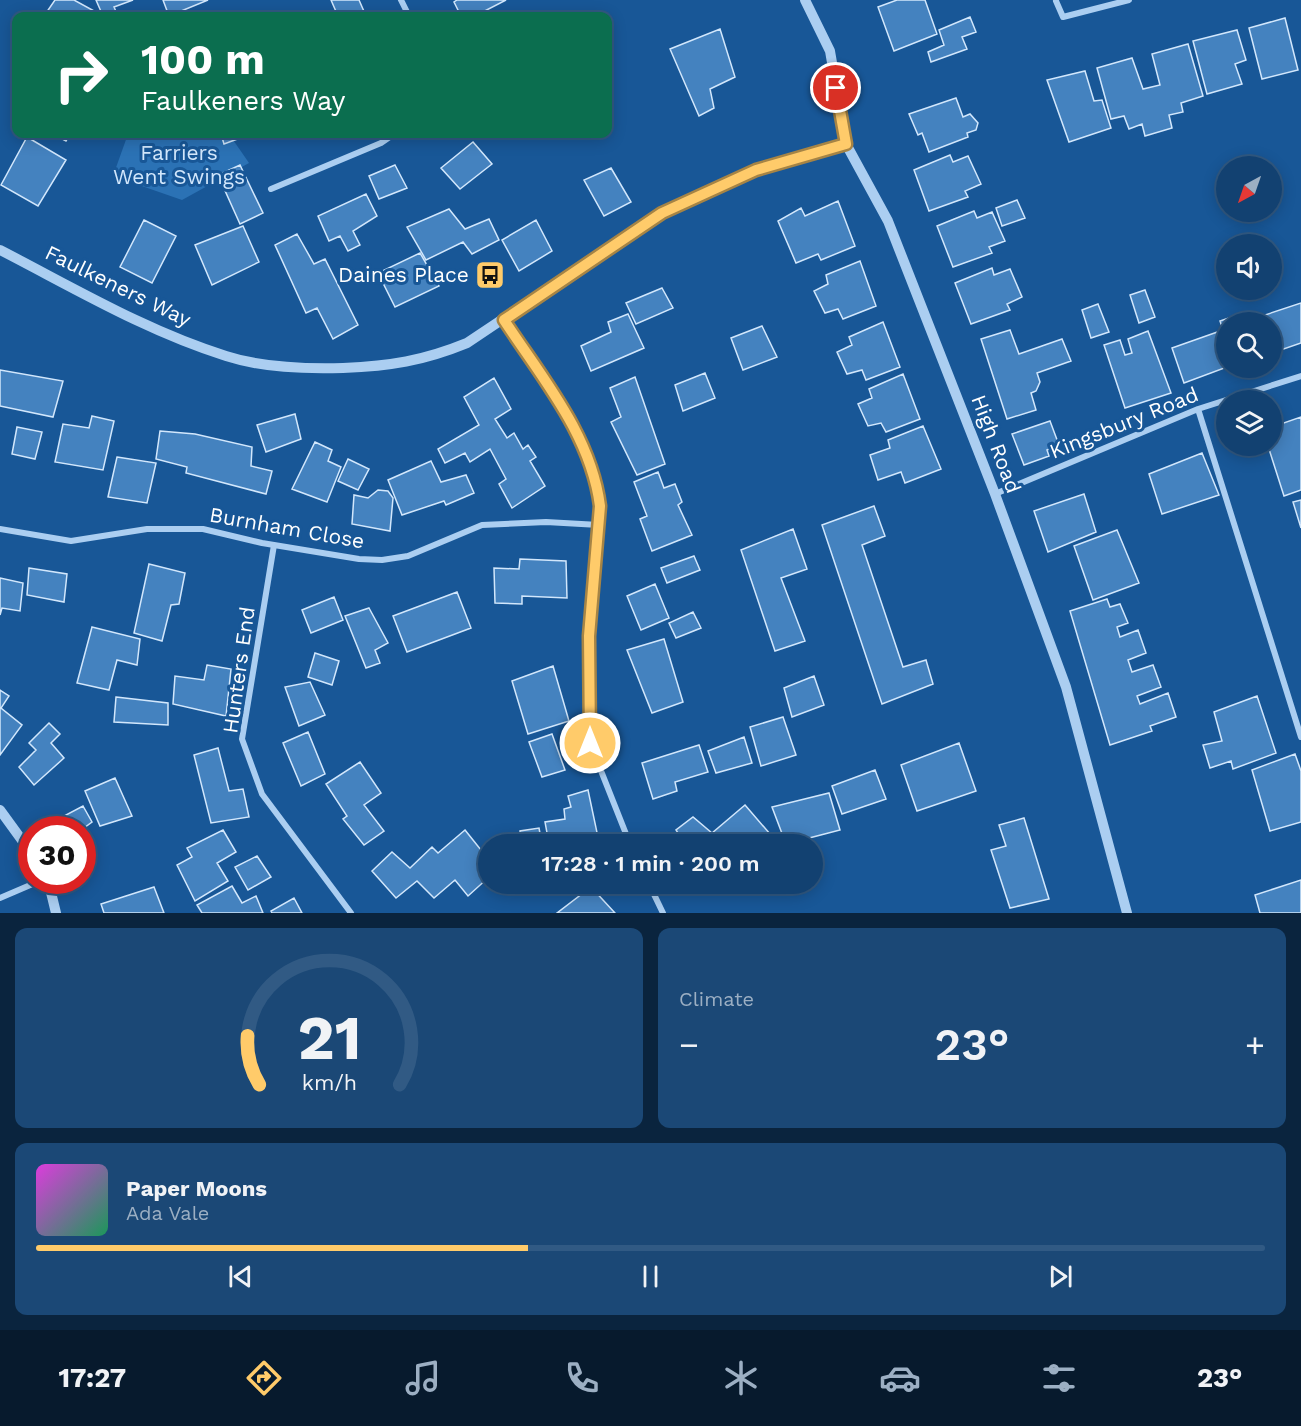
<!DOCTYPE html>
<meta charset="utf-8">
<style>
:root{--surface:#124171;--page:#1b4876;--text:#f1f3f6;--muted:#9cafc3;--line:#315a84;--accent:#ffcb6a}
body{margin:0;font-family:"Work Sans",sans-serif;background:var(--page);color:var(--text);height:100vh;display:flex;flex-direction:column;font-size:22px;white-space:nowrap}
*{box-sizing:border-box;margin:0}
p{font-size:20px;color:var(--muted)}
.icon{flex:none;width:33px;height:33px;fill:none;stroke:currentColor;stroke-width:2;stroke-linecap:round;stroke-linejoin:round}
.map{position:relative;height:913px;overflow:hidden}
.side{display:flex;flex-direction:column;gap:15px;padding:15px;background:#0a243e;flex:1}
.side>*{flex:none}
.top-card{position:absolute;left:12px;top:12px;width:600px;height:126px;border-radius:12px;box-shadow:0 3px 15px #0003,0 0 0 2px var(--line);background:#0b6e4f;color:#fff;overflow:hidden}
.needle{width:39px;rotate:220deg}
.fabs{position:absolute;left:1216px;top:156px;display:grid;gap:12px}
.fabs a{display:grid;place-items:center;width:66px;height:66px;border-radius:50%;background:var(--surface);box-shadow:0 3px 15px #0003,0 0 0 2px var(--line);font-size:30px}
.speed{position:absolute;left:18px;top:816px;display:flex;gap:12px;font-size:30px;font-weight:700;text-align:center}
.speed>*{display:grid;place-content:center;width:78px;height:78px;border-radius:50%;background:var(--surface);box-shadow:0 3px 15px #0003,0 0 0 2px var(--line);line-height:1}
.speed .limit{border:9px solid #d22;background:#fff;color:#111}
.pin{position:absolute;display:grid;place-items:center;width:51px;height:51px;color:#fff;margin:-26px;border:3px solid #fff;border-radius:50%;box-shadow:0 2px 6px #0007}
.me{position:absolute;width:66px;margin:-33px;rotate:0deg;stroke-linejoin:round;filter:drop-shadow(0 0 4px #0008)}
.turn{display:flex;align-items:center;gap:21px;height:126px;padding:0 30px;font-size:27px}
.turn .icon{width:78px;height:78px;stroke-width:2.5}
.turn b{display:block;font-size:42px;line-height:51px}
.big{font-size:45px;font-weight:600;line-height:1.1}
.side .tile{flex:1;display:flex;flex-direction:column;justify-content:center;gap:9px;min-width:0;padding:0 21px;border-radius:12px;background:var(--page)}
.side .dial{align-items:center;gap:0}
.dial svg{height:156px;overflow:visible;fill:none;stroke:var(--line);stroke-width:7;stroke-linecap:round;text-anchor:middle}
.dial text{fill:var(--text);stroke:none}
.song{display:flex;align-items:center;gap:18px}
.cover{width:72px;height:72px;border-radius:9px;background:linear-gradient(135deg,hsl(300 70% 55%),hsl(150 70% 35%))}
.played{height:6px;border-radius:3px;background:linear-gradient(90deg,var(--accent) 40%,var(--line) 40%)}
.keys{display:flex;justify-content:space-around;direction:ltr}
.heat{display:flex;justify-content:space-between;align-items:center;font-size:33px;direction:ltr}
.side .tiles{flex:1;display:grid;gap:15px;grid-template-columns:1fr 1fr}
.tile:last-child{grid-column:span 2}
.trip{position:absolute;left:478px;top:834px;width:345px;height:60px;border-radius:30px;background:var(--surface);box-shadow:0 3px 15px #0003,0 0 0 2px var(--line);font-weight:600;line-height:60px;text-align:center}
.dock{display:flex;height:96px;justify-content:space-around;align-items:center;background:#071a2d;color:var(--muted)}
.dock .icon{width:42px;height:42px}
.dock .active{color:var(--accent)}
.dock b{font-size:27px;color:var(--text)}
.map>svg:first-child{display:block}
</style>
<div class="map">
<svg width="1301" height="913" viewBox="0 0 1301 913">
<rect width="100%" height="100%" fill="#185797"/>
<path fill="#2b72b5" d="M128 134H229L249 163 182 200 113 176Z"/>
<path fill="#4482bf" stroke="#d2e7fc" stroke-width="1.5" d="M55 0H74L96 12 93 16H44Z
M96 0H133L114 7 118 16H103Z
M163 0H208L169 16Z
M331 0H359L366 16H338Z
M457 0H506L475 16H461L454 2Z
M897 0H925L937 34 894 51 878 7Z
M970 17 976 32 962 37 967 49 931 62 928 52 944 45 939 30Z
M1285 18 1298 70 1262 79 1249 28Z
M720 29 735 77 710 89 714 108 699 116 670 49Z
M1237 30 1246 60 1235 64 1242 84 1207 94 1193 41Z
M1188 44 1203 96 1181 103 1183 112 1169 115 1172 128 1145 136 1142 124 1129 129 1124 116 1111 119 1097 68 1132 58 1143 89 1160 85 1152 54Z
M1085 71 1094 101 1102 100 1111 128 1069 142 1047 80Z
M956 98 963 117 970 114 978 123 976 130 967 133 968 137 929 152 922 133 918 135 909 114Z
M53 134H70L66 141Z
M221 134H251L224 144Z
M27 137 66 160 38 206 1 185Z
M473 142 492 164 460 189 441 168Z
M950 155 953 162 968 156 981 184 965 191 968 197 929 211 914 170Z
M240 165 263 213 240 224 218 175Z
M395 165 407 188 379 199 369 176Z
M611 168 631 202 604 216 584 180Z
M366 194 377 216 353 231 360 245 348 251 340 236 329 241 318 216Z
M1017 200 1025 218 1002 226 996 208Z
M838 201 855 246 821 260 818 254 796 263 778 221 801 208 805 216Z
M449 209 465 229 489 219 499 240 472 254 463 242 426 260 407 227Z
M974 211 977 218 992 212 1005 241 989 247 992 253 953 267 937 226Z
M144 220 176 236 152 283 120 267Z
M536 220 552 251 519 271 502 240Z
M243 226 259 262 212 285 195 245Z
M297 234 314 264 325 259 358 325 333 339 317 308 306 313 275 245Z
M420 253 439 286 395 307 378 273Z
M860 261 876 306 843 319 838 309 825 313 814 291 828 284 826 275Z
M992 268 994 275 1010 269 1022 297 1007 304 1010 310 971 324 955 283Z
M662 288 673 308 636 324 626 303Z
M1145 290 1155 317 1139 323 1130 295Z
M1301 303V343L1272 353V322H1254L1253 319Z
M1098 304 1109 332 1091 338 1082 310Z
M1247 312 1251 322H1227V367L1184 383 1172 348 1223 330 1220 321Z
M628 314 644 348 591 371 581 346 611 332 608 322Z
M883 322 900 367 866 380 862 370 847 374 837 352 852 345 849 337Z
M762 326 777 357 743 370 731 338Z
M1010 330 1019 354 1062 339 1071 361 1037 373 1040 382 1036 391 1031 393 1036 410 1007 419 981 339Z
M1148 331 1171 393 1125 408 1104 345 1120 340 1125 355 1132 353 1128 339Z
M0 370 63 381 53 417 0 406Z
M705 373 715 398 683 411 675 385Z
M903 374 920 419 886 432 881 423 868 426 858 404 872 398 869 389Z
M635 377 665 464 637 475 611 422 621 417 610 388Z
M494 378 511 409 495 419 507 438 514 433 523 449 528 445 536 457 530 461 545 486 512 508 499 484 506 479 490 449 470 462 465 453 445 463 438 449 479 425 464 397Z
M295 414 301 439 266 452 257 425Z
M92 416 114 421 103 470 55 462 63 424 89 428Z
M1301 417V490L1284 496 1268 446H1272V427Z
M1050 421 1059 445 1047 450 1049 456 1024 465 1012 434Z
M923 426 941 469 905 483 901 472 878 480 870 455 890 448 888 440Z
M17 427 42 432 35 459 12 454Z
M160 431 195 434 252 447 251 466 272 471 266 494 186 473 187 467 156 459Z
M315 442 332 450 328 461 341 467 327 502 292 489Z
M1202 453 1219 495 1162 514 1149 474Z
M117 457 156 463 147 503 108 497Z
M348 459 369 469 358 490 338 481Z
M431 461 441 482 466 475 474 493 446 505 444 501 402 515 388 480Z
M658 472 664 488 675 484 682 502 678 505 692 535 652 551 640 519 647 516 634 482Z
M378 490 388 491 393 498 390 531 352 524 354 495 368 498Z
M1084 494 1096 532 1048 552 1034 511Z
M1301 500V528L1293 502Z
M874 506 885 536 862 545 903 667 926 660 933 684 882 704 822 525Z
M793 529 807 569 781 578 805 641 775 651 741 550Z
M1117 530 1139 583 1093 600 1074 546Z
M694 556 700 570 667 583 661 568Z
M520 559 566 561 567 598 522 596V604L495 603 494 568 519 569Z
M149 564 185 573 179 604 171 605 162 641 134 633Z
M29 568 67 574 64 602 27 595Z
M0 578 23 583 20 611 2 608 0 615Z
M655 584 669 618 641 630 627 596Z
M457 592 471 628 407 652 393 616Z
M334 597 343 620 311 633 302 610Z
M1107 599 1110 607 1120 604 1128 623 1117 627 1120 637 1138 630 1146 653 1128 660 1132 672 1153 665 1161 687 1137 696 1140 704 1168 693 1176 717 1150 726 1152 731 1110 745 1070 611Z
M369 608 388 643 375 650 380 663 366 668 345 616Z
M693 612 701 628 676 638 669 623Z
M92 627 140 639 137 665 117 660 109 690 77 683Z
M664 639 683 702 652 713 627 650Z
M315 653 339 661 332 685 308 677Z
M207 665 231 669 226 716 173 704 175 676 204 680Z
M553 666 569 721 528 734 512 681Z
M814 676 824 705 792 717 784 688Z
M310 682 325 715 299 726 285 687Z
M0 690 9 696 1 708 22 725 0 755Z
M1257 696 1276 753 1233 769 1231 761 1210 768 1203 745 1222 741 1214 712Z
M116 697 168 703V725L114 722Z
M783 717 796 755 761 766 750 727Z
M49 723 60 734 51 743 64 758 34 785 19 767 36 750 29 743Z
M308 732 325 774 301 786 283 743Z
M552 734 565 770 542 777 529 742Z
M744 737 752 763 716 773 708 751Z
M959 743 976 791 917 811 901 765Z
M699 745 708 772 675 782 677 791 653 799 642 763Z
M218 748 229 791 243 789 249 817 211 823 194 755Z
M1295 754 1301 771V822L1270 831 1252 770Z
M360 762 381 793 364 805 384 831 364 845 343 819 347 816 326 784Z
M875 770 886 799 842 814 832 786Z
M115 778 132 816 100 826 85 791Z
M588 790 599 842 549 844 545 822 565 819 564 809 571 807 568 796Z
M829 793 840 830 786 844 772 807Z
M745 805 770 834 758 844H685L676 830 693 817 712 833Z
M83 806 92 822 84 828 95 844 82 851V830H50L47 825Z
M1024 818 1049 899 1010 908 991 850 1006 846 999 825Z
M539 828 542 844H516H521L520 831Z
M223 830 236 852 217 863 228 881 195 901 177 865 192 857 187 848Z
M465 830 489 860V877L468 896 455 880 434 898 417 881 396 898 372 871 392 852 410 868 432 847 438 853Z
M257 856 271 877 248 890 235 867Z
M1301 880V913H1260L1255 895Z
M232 886 242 903 256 896 263 913H202L197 905Z
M154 887 164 913H104L101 904Z
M591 887 615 913H557Z
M294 898 302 913H272L271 911Z"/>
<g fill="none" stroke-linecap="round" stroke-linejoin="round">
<path stroke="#abcef1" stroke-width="6" d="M401 0 409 16
M1056 1 1063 17 1129 0
M271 189 381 143 394 134
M504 320C542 378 591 435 600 506L589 636 590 743 630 844
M1198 409 1301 737
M995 494 1198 409 1301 376
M0 529 71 541 147 529H203L262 543 359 559 382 560 408 556 482 525 546 522 599 525
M274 545 242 739 262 794 351 913
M649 884 663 913
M0 898 42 880"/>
<path stroke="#abcef1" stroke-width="10" d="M805 0 830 51 846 144 888 221 995 494 1066 687 1127 913
M0 250C74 288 146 331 226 356 263 368 305 369 343 368 390 366 423 361 467 343L662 213 756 170 846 144
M0 810 32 854
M48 880 56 913"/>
</g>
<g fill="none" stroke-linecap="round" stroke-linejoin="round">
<g stroke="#a68445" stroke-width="15">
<path id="route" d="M590 743 589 636 600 506C591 435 542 378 504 320L662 213 756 170 846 144 836 88"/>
</g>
<use href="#route" stroke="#ffcb6a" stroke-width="10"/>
</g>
<defs>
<g id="bus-square" transform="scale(1.5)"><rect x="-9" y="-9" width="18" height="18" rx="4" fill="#ffcb6a" stroke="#185797"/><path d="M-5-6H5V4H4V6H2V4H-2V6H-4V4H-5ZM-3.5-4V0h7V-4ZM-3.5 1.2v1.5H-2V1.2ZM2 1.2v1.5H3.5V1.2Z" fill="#111"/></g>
</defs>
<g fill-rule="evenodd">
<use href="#bus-square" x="490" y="275"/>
</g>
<g text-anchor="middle" stroke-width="6" stroke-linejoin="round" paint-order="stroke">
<g font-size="21" fill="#d2e7fc" stroke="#185797">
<text x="179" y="160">Farriers<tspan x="179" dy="24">Went Swings</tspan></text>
</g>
<g font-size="21" fill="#fff" stroke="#185797" text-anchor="end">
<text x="469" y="282">Daines Place</text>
</g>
<g font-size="21" fill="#fff" stroke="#185797">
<text transform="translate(118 286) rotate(26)" y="7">Faulkeners Way</text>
<text transform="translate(1124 423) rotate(-22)" y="7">Kingsbury Road</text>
<text transform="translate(996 444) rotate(69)" y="7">High Road</text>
<text transform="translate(287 528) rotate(10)" y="7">Burnham Close</text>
<text transform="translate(239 670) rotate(-82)" y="7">Hunters End</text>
</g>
</g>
</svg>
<div class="fabs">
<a><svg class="needle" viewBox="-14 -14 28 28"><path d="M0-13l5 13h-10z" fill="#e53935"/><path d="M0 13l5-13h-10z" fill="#9cafc3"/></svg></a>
<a><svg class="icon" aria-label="sound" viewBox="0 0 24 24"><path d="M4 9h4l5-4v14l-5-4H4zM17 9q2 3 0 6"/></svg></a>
<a><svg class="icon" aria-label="search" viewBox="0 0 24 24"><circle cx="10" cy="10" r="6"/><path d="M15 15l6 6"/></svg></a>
<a><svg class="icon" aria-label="layers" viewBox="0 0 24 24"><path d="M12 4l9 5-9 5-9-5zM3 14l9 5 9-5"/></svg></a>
</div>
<div class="speed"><div class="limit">30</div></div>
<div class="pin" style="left:836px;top:88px;background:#d93025"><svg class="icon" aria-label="arrive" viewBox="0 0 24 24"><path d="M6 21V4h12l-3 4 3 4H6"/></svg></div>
<svg class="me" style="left:590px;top:743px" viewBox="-20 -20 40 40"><circle r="17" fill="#ffcb6a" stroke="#fff" stroke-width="3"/><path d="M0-11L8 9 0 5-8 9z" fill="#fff"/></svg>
<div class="trip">17:28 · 1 min · 200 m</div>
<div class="top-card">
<div class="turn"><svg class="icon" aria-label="right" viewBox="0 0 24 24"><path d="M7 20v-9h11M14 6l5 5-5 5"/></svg><div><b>100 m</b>Faulkeners Way</div></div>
</div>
</div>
<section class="side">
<div class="tiles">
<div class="tile dial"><svg viewBox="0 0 100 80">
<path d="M14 69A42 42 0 1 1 86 69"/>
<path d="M14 69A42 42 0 0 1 8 44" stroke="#ffcb6a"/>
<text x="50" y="56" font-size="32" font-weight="700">21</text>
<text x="50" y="72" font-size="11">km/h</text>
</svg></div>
<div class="tile"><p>Climate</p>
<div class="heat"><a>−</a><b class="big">23°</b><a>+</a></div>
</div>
<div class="tile">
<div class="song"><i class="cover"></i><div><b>Paper Moons</b><p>Ada Vale</p></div></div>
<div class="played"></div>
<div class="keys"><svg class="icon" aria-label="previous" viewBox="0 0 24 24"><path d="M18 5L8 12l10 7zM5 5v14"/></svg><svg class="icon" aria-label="pause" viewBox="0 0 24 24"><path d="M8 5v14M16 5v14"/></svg><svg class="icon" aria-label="next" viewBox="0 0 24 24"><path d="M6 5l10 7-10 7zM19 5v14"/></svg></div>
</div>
</div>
</section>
<nav class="dock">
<b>17:27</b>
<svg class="icon active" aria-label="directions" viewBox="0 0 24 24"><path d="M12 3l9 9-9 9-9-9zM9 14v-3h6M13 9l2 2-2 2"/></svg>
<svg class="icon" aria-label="music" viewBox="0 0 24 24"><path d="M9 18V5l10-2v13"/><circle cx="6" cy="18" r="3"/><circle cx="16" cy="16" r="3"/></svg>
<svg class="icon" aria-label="phone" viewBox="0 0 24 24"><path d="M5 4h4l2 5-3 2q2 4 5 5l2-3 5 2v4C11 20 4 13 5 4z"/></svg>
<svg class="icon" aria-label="climate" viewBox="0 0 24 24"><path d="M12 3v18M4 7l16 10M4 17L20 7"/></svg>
<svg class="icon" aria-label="car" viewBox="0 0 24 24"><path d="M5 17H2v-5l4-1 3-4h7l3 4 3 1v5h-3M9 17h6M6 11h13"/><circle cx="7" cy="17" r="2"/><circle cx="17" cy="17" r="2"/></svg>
<svg class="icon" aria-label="filters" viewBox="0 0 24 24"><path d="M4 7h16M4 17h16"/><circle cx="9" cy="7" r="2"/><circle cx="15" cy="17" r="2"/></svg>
<b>23°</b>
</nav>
